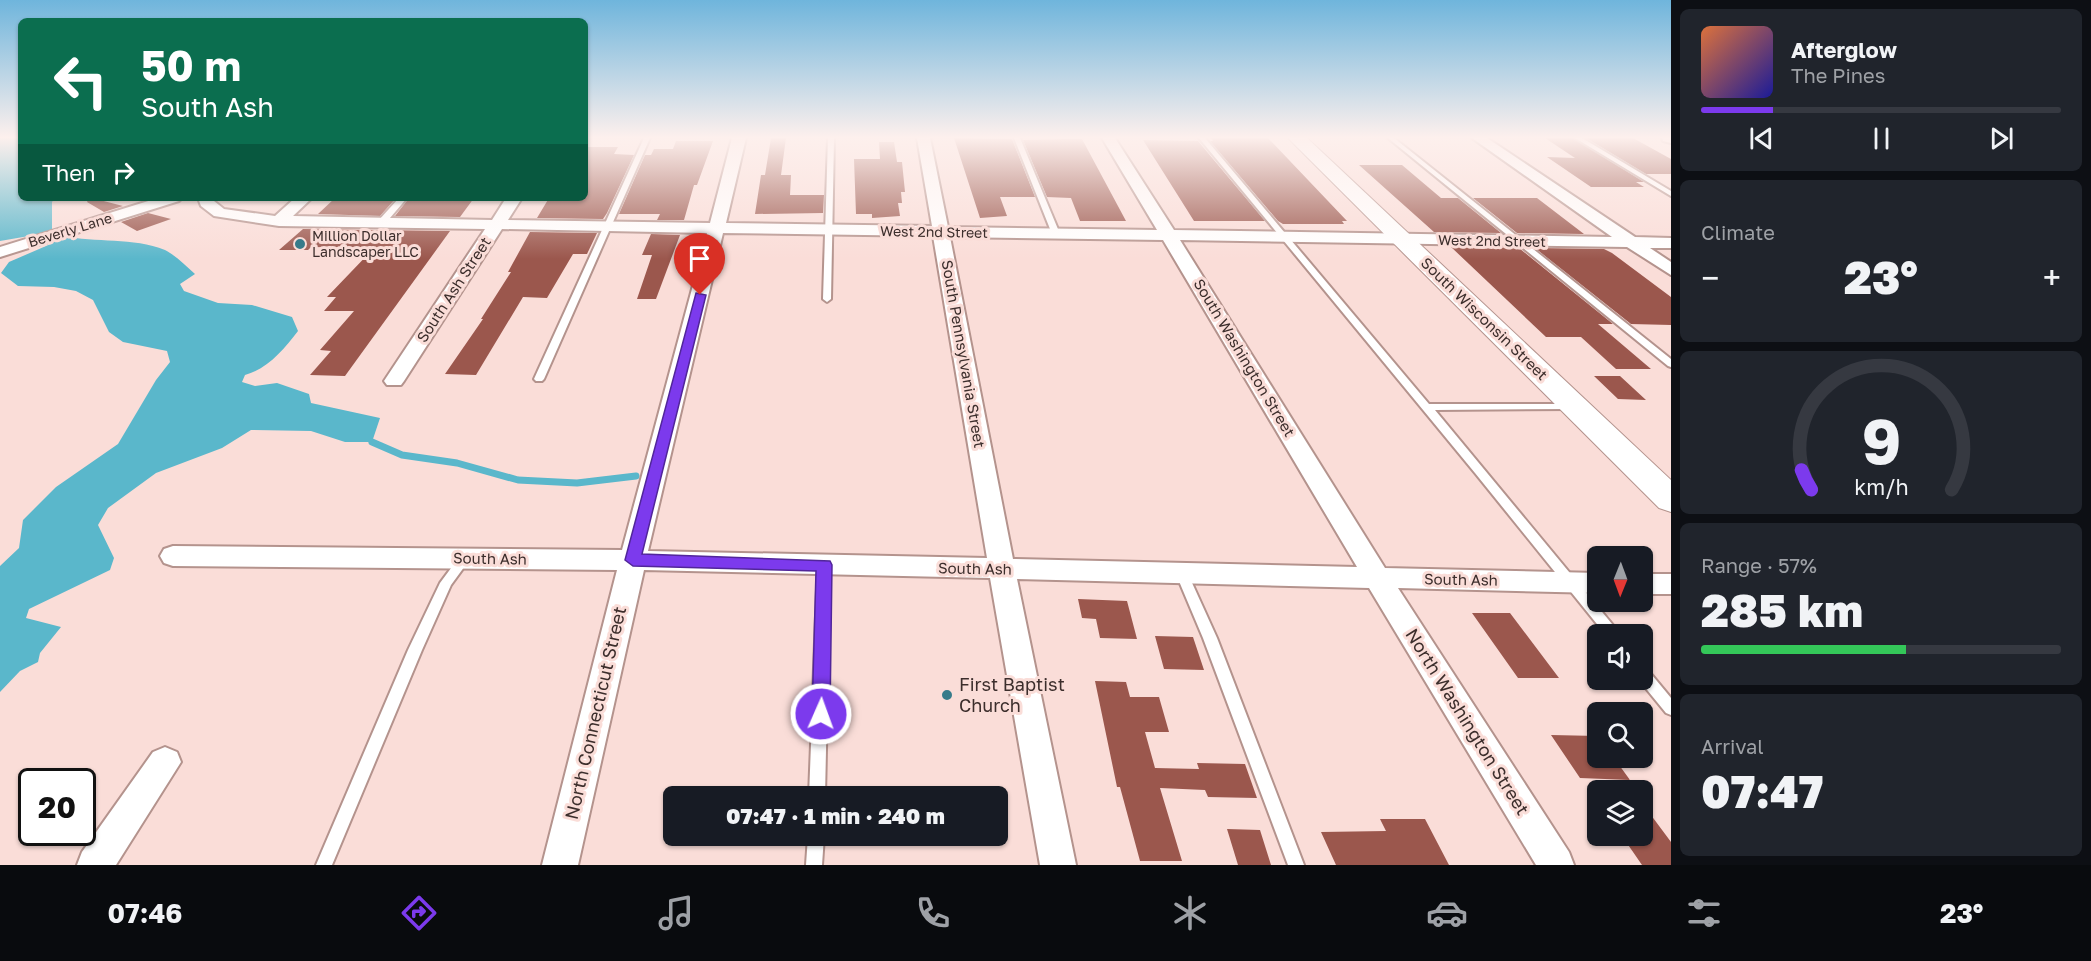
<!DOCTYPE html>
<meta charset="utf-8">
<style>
:root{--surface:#171b24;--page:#20242c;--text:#f1f3f6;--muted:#9ea1a6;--line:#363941;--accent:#7c3aed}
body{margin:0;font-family:"Golos Text",sans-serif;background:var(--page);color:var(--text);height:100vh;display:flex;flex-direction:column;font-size:22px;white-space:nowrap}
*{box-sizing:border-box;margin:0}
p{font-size:20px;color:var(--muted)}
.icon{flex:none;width:33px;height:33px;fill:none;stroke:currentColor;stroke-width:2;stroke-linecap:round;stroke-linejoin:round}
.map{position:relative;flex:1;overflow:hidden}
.sheet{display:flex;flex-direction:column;gap:9px;padding:9px;background:#0d0f14;width:420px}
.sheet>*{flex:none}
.hud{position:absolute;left:18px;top:18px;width:570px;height:183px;border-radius:9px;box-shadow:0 2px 4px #0004;background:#0b6e4f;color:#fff;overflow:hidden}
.needle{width:39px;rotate:181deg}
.buttons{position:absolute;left:1587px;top:546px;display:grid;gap:12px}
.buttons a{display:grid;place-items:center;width:66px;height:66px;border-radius:9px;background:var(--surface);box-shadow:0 2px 4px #0004;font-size:30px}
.speed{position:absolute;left:18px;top:768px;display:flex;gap:12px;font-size:30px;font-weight:700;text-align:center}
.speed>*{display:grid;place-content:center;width:78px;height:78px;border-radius:50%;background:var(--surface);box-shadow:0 2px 4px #0004;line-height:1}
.speed .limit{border:3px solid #111;border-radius:9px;background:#fff;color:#111}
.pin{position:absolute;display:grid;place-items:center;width:51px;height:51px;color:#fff;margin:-62px -26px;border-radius:50% 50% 50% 0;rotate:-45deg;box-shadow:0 0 6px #0007}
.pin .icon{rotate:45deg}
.me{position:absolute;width:66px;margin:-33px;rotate:2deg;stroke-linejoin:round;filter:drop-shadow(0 0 4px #0008)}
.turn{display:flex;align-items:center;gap:21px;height:126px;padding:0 24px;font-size:27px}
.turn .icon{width:78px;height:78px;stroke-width:2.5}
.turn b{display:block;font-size:42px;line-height:51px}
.then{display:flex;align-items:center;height:57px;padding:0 24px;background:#0003;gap:12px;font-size:22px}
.big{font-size:45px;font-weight:800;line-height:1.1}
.sheet .tile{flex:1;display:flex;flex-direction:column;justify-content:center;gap:9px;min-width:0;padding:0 21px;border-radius:9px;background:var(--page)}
.sheet .dial{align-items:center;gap:0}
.dial svg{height:156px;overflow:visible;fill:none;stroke:var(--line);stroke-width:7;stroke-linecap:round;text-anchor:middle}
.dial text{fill:var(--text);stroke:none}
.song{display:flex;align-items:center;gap:18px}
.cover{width:72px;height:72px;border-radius:9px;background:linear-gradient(135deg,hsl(20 70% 55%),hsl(240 70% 35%))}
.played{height:6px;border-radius:3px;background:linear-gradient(90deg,var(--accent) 20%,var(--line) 20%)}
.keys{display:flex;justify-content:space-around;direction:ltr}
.heat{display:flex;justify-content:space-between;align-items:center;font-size:33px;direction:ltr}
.charge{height:9px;border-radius:4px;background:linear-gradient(90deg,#34c759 57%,var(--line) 0)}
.trip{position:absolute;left:663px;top:786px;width:345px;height:60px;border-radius:9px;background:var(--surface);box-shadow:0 2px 4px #0004;font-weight:800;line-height:60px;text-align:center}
.tabs{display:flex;height:96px;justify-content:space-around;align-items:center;background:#090b0e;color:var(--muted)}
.tabs .icon{width:42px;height:42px}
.tabs .current{color:var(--accent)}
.tabs b{font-size:27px;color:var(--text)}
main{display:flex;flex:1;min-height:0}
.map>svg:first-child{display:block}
</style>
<main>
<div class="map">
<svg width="1671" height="865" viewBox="0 0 1671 865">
<rect width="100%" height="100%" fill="#faddd8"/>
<path fill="#5ab7cb" d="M0 138H21V198H55L52 202V232L0 241Z
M63 236C96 243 133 237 165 250 175 255 186 266 195 274L180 284 184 291 218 303 252 305 292 317 298 331C283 350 269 368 245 375L242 382 255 386 277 383 309 394 311 403 380 418 372 442H345L311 431 251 430 222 448 156 473 108 508 98 525 114 558 110 570 29 609 26 618 61 627 40 653 38 662 20 671 0 692V566L19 548 23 520 56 487 118 444 156 380 170 362 167 351 123 342 109 332 93 300 76 291 54 287 18 286 1 273 9 262 53 243 52 239Z"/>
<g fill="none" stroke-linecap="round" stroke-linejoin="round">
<path stroke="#5ab7cb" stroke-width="7" d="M372 442 402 455 457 463 518 480 577 483 636 476"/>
</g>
<path fill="#9b574d" d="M771 138H786L781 175H791L790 195H824L823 213 755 214 761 175H765Z
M954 138 1012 139 1035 197H1000L1007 216 980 218Z
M1211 138H1268L1347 221H1342L1344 224H1283L1278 221 1210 141H1213Z
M1545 138H1573L1644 182H1636L1644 187H1591L1547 157 1575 158Z
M1586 138H1633L1671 159V174H1646Z
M1064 139H1082L1126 221H1080L1071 198 1047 197 1023 140Z
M1143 140 1198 141 1265 221H1194Z
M676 141H713L697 185H694L684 220H657L660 214H619L645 155H651L654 149H673Z
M879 142H894L897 162H902L905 192H901L902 203H898L900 216 872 218V214H856L854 159H880Z
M585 147H618L614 154 634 155 607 213 603 219 537 218 549 198H585Z
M1359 165H1402L1441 198H1458L1501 233 1434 232Z
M89 198H92L123 206 104 212 87 202Z
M335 198H396L380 216 318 214Z
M409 198H474L460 217 395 216Z
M1473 198H1537L1584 234 1517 233Z
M148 213 171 219 137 231 121 222Z
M303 229 450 231 345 376 310 375 331 351 320 350 354 311H324L336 297H327L374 248 311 247 308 250H279Z
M530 232 597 233 587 254H573L547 298 523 297 476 375 445 374 483 319H481L511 272H508Z
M651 234 680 235 656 299H637L652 255H642Z
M1450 246 1519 248 1613 324H1598L1651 369H1616L1581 337H1546Z
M1535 248 1604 249 1612 253 1671 297V325L1631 324Z
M1594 376H1620L1646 400 1618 399Z
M1078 599 1127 601 1137 639 1100 638 1096 619 1082 618Z
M1472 613H1510L1559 678H1518Z
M1155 636 1193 637 1204 670 1164 669Z
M1095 681 1126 682 1130 697H1159L1169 732H1145L1155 768 1199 769 1197 763 1245 764 1257 798 1208 797 1205 790 1160 788 1182 861H1140L1120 787H1117Z
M1551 735 1598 736V758H1614L1630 780 1580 778Z
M1642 803 1671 842V865H1642L1622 836H1642Z
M1380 819H1425L1449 865H1336L1321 832 1386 831Z
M1227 829 1260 830 1271 865H1238Z"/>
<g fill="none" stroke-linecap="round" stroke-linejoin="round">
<g stroke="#b4938d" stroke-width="4">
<path id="lane" d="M644 138H650L544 379 542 381H536L534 379Z
M828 138H834L831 299 827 302 823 299Z
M1014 138H1020L1060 234 1059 236 1052 234Z
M1199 138H1205L1429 404H1575L1576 406 1571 409 1435 410 1617 630 1618 634H1605L1475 473Z
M1388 138H1394L1671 359V367L1668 366Z
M1575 138H1582L1671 191V196Z
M399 198H407L384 225H378V221Z
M464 554 468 556 470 559 451 585 422 650 332 865H316L408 650 440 583 460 556Z
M824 560 828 562 830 565 825 796H809L818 565 820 562Z
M1182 569 1186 571 1188 574 1217 638 1304 865H1288L1203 638 1176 574 1178 571Z
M1642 667 1647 669 1671 698V715L1666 713 1639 680H1642Z
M808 836H824L822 865H806Z"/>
</g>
<g stroke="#b4938d" stroke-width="4">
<path id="street" d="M732 138H746L726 223 932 226 917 138H930L948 227 1157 230 1102 138H1115L1174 230 1612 237 1472 138H1487L1635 237 1671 238V248H1650L1671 262V275L1627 247 1180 240 1385 568 1598 573V593L1398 588 1569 852 1574 865H1536L1369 588 1017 579 1076 865H1040L990 578 644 570 578 865H542L617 570 173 566 164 563 160 556 164 549 173 546 622 550 707 233 502 229 404 381 401 385H387L384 381 485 229 279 226 214 216 201 206 198 198H214V201L224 209 275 216 295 198H312L293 216 492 220 506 198H522L508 220 710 223ZM723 233 933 236 987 558 648 551ZM950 237 1163 240 1357 567 1013 559Z
M1662 138H1671V143L1663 141Z
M158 198H182L179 201 0 257V247Z
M1642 574H1671V594H1642Z
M165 747 177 752 181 762 116 865H77L82 852 153 752Z"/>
</g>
<g stroke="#b4938d" stroke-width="2">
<path id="secondary" d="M1288 138H1307L1671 480V512L1659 508Z"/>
</g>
<use href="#lane" fill="#fff" fill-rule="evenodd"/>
<use href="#street" fill="#fff" fill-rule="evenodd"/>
<use href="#secondary" fill="#fff" fill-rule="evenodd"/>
</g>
<linearGradient id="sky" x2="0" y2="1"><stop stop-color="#6fb5dc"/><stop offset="0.53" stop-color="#fdf0ed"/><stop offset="1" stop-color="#fdf0ed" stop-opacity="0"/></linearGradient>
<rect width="1671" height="259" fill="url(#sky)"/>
<path fill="#7c3aed" stroke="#51269a" stroke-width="1.5" d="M696 293 706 295 642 554 830 561 832 565 830 714 828 720 821 722 814 720 812 714 816 571 633 566 625 560Z"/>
<g fill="#377b8a" stroke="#faddd8" stroke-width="2">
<circle cx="300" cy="244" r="6"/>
<circle cx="947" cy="695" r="6"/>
</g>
<g text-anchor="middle" stroke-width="6" stroke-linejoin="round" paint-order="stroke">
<g font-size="14" fill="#3c2e2c" stroke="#faddd8">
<text transform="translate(70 230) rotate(-17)" y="5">Beverly Lane</text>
<text transform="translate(934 232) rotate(1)" y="5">West 2nd Street</text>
<text transform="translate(1492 241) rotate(1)" y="5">West 2nd Street</text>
</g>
<g font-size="14" fill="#3c2e2c" stroke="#faddd8" text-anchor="start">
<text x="312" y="241">Million Dollar<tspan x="312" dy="16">Landscaper LLC</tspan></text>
</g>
<g font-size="15" fill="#3c2e2c" stroke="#faddd8">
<text transform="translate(454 290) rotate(-57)" y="5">South Ash Street</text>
<text transform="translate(1484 319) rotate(44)" y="5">South Wisconsin Street</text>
<text transform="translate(963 354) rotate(80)" y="5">South Pennsylvania Street</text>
<text transform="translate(1244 358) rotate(59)" y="5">South Washington Street</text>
<text transform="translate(490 559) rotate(1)" y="5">South Ash</text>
<text transform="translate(975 569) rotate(1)" y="5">South Ash</text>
<text transform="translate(1461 580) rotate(1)" y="5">South Ash</text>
</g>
<g font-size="18" fill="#3c2e2c" stroke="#faddd8" text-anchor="start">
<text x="959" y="691">First Baptist<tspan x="959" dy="21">Church</tspan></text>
</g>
<g font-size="18" fill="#3c2e2c" stroke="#faddd8">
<text transform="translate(596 713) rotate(-77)" y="6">North Connecticut Street</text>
<text transform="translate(1467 722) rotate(58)" y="6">North Washington Street</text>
</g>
</g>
</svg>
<div class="buttons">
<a><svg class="needle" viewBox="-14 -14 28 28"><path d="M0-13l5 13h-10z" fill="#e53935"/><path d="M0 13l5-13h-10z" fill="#9ea1a6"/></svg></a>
<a><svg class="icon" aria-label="sound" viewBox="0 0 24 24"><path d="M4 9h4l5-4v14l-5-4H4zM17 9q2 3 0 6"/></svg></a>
<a><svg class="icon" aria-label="search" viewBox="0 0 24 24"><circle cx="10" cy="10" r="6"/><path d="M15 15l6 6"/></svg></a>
<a><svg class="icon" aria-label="layers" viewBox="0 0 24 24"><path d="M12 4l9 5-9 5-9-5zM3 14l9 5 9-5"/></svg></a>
</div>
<div class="speed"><div class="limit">20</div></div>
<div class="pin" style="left:700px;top:295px;background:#d93025"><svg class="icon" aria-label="arrive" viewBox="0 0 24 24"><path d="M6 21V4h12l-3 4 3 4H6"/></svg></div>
<svg class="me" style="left:821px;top:714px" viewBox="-20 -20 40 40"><circle r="17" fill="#7c3aed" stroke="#fff" stroke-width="3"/><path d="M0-11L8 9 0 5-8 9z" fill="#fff"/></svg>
<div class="trip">07:47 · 1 min · 240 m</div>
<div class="hud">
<div class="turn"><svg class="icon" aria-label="left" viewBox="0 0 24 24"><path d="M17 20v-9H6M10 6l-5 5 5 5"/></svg><div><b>50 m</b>South Ash</div></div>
<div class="then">Then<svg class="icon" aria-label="right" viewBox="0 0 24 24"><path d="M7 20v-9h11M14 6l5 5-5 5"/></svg></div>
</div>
</div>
<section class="sheet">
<div class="tile">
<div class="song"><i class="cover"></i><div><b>Afterglow</b><p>The Pines</p></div></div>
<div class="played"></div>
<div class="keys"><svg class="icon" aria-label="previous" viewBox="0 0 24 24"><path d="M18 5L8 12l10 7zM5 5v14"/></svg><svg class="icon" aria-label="pause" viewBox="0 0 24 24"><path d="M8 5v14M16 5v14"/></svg><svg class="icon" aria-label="next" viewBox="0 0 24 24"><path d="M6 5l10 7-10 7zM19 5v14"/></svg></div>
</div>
<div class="tile"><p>Climate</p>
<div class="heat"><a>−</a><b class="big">23°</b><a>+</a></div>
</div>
<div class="tile dial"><svg viewBox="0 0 100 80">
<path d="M14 69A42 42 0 1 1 86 69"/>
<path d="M14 69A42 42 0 0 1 9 59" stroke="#7c3aed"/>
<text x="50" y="56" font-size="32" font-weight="700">9</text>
<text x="50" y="72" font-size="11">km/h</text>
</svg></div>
<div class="tile"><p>Range · 57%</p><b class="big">285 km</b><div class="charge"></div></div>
<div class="tile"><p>Arrival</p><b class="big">07:47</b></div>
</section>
</main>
<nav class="tabs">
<b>07:46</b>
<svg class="icon current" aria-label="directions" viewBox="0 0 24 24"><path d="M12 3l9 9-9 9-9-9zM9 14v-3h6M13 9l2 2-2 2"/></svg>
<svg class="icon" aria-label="music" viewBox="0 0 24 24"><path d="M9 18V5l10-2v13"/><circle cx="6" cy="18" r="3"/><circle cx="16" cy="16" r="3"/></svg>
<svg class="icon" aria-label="phone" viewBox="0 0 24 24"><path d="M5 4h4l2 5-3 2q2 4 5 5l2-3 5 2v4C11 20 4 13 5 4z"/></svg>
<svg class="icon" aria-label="climate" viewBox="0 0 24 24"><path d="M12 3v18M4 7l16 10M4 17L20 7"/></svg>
<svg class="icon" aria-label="car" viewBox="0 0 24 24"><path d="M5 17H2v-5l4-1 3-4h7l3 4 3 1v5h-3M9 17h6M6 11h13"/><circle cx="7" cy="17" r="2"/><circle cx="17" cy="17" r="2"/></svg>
<svg class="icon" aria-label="filters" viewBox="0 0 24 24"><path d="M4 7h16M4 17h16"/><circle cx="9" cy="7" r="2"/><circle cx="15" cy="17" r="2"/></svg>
<b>23°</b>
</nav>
